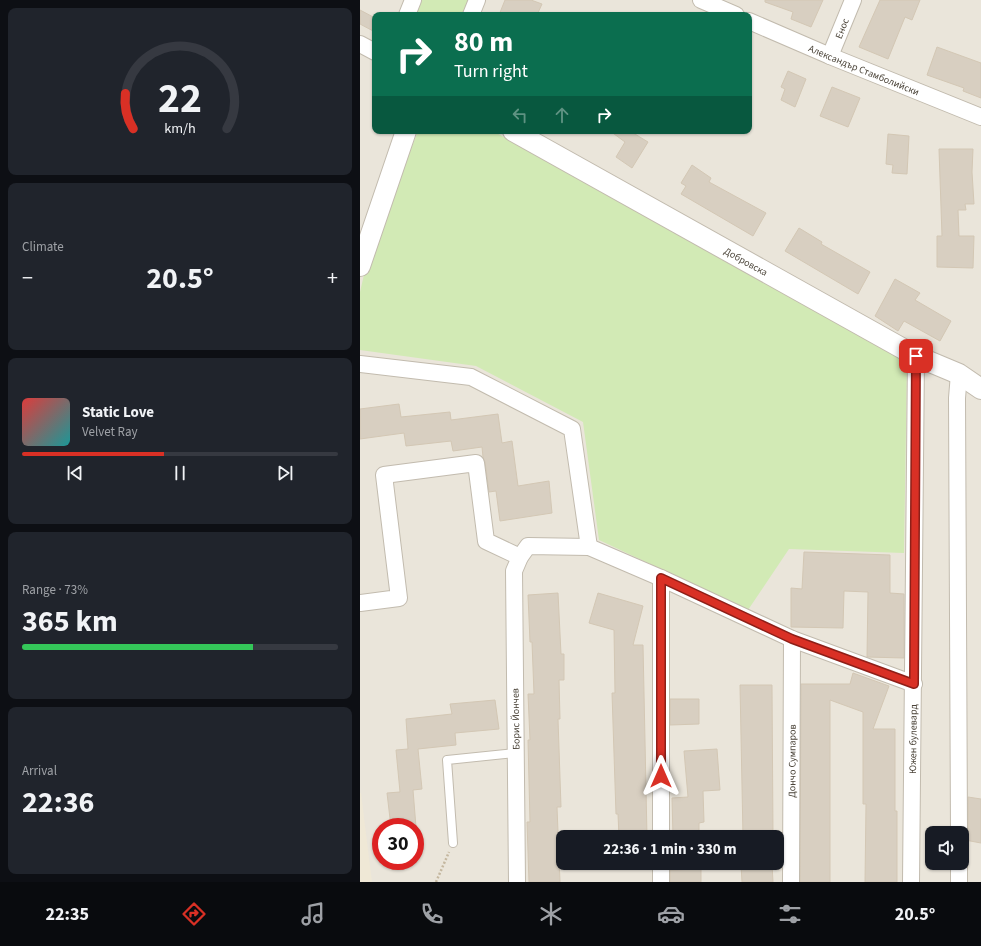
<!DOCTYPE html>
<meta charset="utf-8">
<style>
:root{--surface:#171b24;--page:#20242c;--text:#f1f3f6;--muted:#9ea1a6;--line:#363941;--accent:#d93025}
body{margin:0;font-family:"Source Sans 3",sans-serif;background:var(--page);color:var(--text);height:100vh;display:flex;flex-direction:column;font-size:15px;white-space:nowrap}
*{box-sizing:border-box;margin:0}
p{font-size:13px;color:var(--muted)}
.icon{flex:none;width:22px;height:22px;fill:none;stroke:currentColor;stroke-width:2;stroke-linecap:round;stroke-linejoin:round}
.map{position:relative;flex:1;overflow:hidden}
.drawer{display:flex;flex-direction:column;gap:8px;padding:8px;background:#0d0f14;width:360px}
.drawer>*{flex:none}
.top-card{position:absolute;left:12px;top:12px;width:380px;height:122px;border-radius:8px;box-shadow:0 1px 3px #0004;background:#0b6e4f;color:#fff;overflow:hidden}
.controls{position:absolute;left:565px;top:826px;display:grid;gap:8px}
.controls a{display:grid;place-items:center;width:44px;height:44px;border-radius:8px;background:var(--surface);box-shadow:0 1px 3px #0004;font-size:20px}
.speed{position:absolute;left:12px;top:818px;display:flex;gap:8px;font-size:20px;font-weight:700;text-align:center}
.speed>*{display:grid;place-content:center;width:52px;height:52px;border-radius:50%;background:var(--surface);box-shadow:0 1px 3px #0004;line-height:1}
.speed .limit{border:6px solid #d22;background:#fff;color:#111}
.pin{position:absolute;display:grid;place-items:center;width:34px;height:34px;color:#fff;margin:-17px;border-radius:8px;box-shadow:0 2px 6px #0006}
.me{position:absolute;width:44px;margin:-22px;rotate:0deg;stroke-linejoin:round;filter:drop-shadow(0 0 3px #0008)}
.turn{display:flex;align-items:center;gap:14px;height:84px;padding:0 16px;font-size:18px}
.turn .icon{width:52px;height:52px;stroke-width:2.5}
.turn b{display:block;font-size:28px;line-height:34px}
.lanes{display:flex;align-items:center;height:38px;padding:0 16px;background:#0003;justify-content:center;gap:20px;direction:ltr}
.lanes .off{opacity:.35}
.big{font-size:30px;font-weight:700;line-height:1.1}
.drawer .widget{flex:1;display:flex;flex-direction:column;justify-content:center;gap:6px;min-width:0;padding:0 14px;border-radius:8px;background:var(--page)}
.drawer .dial{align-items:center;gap:0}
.dial svg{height:104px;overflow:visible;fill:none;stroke:var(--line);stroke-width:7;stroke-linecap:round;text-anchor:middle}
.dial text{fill:var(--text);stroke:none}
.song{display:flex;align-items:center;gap:12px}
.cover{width:48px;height:48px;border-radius:6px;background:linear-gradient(135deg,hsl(0 70% 55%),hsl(180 70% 35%))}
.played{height:4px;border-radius:2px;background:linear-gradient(90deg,var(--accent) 45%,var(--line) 45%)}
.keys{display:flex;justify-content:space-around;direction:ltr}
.heat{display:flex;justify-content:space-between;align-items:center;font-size:22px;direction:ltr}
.charge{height:6px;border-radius:3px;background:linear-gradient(90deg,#34c759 73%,var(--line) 0)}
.trip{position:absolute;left:196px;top:830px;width:228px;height:40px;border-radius:8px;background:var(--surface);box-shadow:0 1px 3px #0004;font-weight:700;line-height:40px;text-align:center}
.menu{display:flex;height:64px;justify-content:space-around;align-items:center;background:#090b0e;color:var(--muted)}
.menu .icon{width:28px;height:28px}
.menu .on{color:var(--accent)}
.menu b{font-size:18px;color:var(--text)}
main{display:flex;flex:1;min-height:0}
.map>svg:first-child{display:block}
</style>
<main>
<section class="drawer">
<div class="widget dial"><svg viewBox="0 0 100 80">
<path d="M14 69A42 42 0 1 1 86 69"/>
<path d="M14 69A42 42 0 0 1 8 42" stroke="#d93025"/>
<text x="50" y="56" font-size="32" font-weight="700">22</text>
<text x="50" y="72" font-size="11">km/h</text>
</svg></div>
<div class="widget"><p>Climate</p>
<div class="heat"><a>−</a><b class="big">20.5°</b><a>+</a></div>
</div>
<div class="widget">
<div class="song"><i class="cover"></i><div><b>Static Love</b><p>Velvet Ray</p></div></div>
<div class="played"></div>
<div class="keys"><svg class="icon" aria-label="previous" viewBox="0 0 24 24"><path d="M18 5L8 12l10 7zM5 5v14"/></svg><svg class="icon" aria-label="pause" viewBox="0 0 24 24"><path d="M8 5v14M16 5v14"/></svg><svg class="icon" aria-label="next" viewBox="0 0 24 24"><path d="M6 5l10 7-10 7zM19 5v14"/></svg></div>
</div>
<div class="widget"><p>Range · 73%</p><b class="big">365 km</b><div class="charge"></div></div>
<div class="widget"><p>Arrival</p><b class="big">22:36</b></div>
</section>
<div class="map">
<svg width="621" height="882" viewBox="0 0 621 882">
<rect width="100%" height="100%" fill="#f6f3ec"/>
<path fill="#eae5da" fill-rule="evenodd" d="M0 0H621V882H0ZM15 15H389V131H15ZM21 827H55V861H21ZM572 833H602V863H572ZM203 837H417V863H203Z"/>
<path fill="#efe8d6" d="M0 793H1L12 882H0Z"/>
<path fill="#d2eab5" d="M62 0H111L106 15H56Z
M58 131H133L547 362 544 553 429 549 388 610 239 540 223 422 116 366 0 350V292L6 266Z"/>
<path fill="#d8cfc1" stroke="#d3c7b4" d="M145 0H171L182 4 177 15H139Z
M405 0H463L451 27 431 19 433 12 405 2Z
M520 0H560L552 20 545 17 528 59 499 47Z
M0 10 15 18V32L0 24Z
M577 47 621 63V98L603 91 604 88 567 75Z
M428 71 446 79 435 107 421 100 425 89 421 87Z
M472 87 500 98 488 127 460 116Z
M250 131H270L288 142 272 168 256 157 265 142Z
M528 134 549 136 547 174 532 173 533 165 526 164Z
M579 149H613L612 172 614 204H605L606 210H598L599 236H614L613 268 577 267V236H582Z
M332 165 351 178 349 182 406 213 393 236 321 194 326 186 321 183Z
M439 228 462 242 461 244 510 272 498 294 425 251Z
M535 279 560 293 555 300 591 321 580 341 544 321 538 331 515 316Z
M39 404 41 417 90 412 91 420 138 414 142 443 152 441 158 486 189 481 192 513 140 521 136 491 129 492 125 462 123 457 122 447 93 451 91 441 46 446 44 433 0 439V409Z
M444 552 530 555V593L544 594V658L507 657 508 592 484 591 483 628 431 627V588L442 589Z
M198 593 201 654H204V680H199L200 719H198L201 807H197L200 882H169L167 822H170L168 740H170L168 694H174L172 642H170L168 595Z
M238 593 283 606 273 645H283L287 837H259L258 814H256L252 693H255L254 630 229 623Z
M493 673 529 686 513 729H535V811H537V882H505L506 804H503V712L470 700V882H440L441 684H490Z
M380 685H412L413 837H383Z
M310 699H339V724L310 725Z
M135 700 139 729 95 733 96 745 58 749 62 789 53 790 56 827H31L27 793 40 792 36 750 48 749 46 719 92 714 90 704Z
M357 749 360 790 343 791 344 822 339 823V837H313L312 798 328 797 324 751Z
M608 797 621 799V843L605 840 607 837 608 833Z
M412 864 413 882H382L381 865Z
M341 869V882H310V870Z"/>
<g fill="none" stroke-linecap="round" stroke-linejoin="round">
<g stroke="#c2bbae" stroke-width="10">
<path id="service" d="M93 843 87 760 155 753"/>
</g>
<g stroke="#c2bbae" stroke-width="18">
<g id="minor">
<path d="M341 0 376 15"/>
<path d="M47 15 53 0"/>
<path d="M111 15 117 0"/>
<path id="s1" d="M389 21 470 56 621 117"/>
<path d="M0 44 15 52"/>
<path id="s2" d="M470 56 493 0"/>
<path d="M0 364 111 377 212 429 229 547"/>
<path d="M599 374 597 398 599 833"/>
<path d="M0 603 39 598 24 475 116 463 126 541 160 557"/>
<path d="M301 837V578"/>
<path d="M599 863V882"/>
<path d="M157 882 154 571 160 557 168 546 229 547 301 578 432 639 554 684"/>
<path d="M301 882V863"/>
<path id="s3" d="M431 882 432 639"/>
<path id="s4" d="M551 882 556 356"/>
</g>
</g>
<g stroke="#c2bbae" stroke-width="22">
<g id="tertiary">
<path id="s5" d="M153 131 556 356 599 374 621 389"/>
<path d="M0 266 46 131"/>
</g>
</g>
<path stroke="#c4b79f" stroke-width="2.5" stroke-dasharray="2 2" stroke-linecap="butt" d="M76 882 89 852"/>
<use href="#service" stroke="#fff" stroke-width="8"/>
<use href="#minor" stroke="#fff" stroke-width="16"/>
<use href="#tertiary" stroke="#fff" stroke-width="20"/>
</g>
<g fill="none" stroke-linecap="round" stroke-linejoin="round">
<g stroke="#8d1f18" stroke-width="10">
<path id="route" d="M301 776V578L432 639 554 684 556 356"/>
</g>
<use href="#route" stroke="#d93025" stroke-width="7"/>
</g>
<g text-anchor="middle" stroke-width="3.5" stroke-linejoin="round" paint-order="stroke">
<g font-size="10" fill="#4b4439" stroke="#fff">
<text dy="4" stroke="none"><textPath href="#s2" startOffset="30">Енос</textPath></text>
<text dy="4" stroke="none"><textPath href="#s1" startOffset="125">Александър Стамболийски</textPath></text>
<text dy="4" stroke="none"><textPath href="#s5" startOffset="267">Добровска</textPath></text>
<text transform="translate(155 719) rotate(-91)" y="4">Борис Йончев</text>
<text dy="4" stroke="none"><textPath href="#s4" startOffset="143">Южен булевард</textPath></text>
<text dy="4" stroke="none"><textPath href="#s3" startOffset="121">Дончо Сумпаров</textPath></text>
</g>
</g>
</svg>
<div class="controls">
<a><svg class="icon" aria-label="sound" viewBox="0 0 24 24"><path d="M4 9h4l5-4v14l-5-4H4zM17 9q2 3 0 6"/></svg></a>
</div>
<div class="speed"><div class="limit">30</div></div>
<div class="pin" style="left:556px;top:356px;background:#d93025"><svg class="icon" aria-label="arrive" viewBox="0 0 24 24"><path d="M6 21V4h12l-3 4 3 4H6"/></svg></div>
<svg class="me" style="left:301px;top:776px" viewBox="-20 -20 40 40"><path d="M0-17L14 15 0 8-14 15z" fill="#d93025" stroke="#fff" stroke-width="4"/></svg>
<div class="trip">22:36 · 1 min · 330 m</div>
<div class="top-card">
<div class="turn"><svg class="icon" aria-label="right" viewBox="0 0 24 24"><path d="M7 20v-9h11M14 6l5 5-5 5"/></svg><div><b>80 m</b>Turn right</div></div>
<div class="lanes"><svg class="icon off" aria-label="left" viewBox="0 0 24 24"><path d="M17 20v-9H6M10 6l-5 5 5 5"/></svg><svg class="icon off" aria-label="ahead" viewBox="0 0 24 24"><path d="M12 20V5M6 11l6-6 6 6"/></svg><svg class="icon" aria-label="right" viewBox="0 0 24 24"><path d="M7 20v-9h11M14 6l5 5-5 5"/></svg></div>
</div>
</div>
</main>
<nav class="menu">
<b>22:35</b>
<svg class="icon on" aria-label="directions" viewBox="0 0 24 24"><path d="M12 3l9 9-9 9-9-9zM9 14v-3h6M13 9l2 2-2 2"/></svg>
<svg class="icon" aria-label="music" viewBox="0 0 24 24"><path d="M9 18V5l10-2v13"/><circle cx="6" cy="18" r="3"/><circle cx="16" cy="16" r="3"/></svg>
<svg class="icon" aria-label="phone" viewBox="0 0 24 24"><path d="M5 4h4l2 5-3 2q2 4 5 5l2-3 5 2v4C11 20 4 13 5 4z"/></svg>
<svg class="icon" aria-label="climate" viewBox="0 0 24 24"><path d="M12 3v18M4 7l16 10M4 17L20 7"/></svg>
<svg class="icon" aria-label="car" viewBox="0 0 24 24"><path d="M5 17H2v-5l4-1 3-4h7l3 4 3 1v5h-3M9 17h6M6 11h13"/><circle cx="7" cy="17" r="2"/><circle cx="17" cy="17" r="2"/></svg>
<svg class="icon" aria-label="filters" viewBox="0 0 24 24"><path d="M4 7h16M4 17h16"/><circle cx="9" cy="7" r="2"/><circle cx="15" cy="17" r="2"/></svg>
<b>20.5°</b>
</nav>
